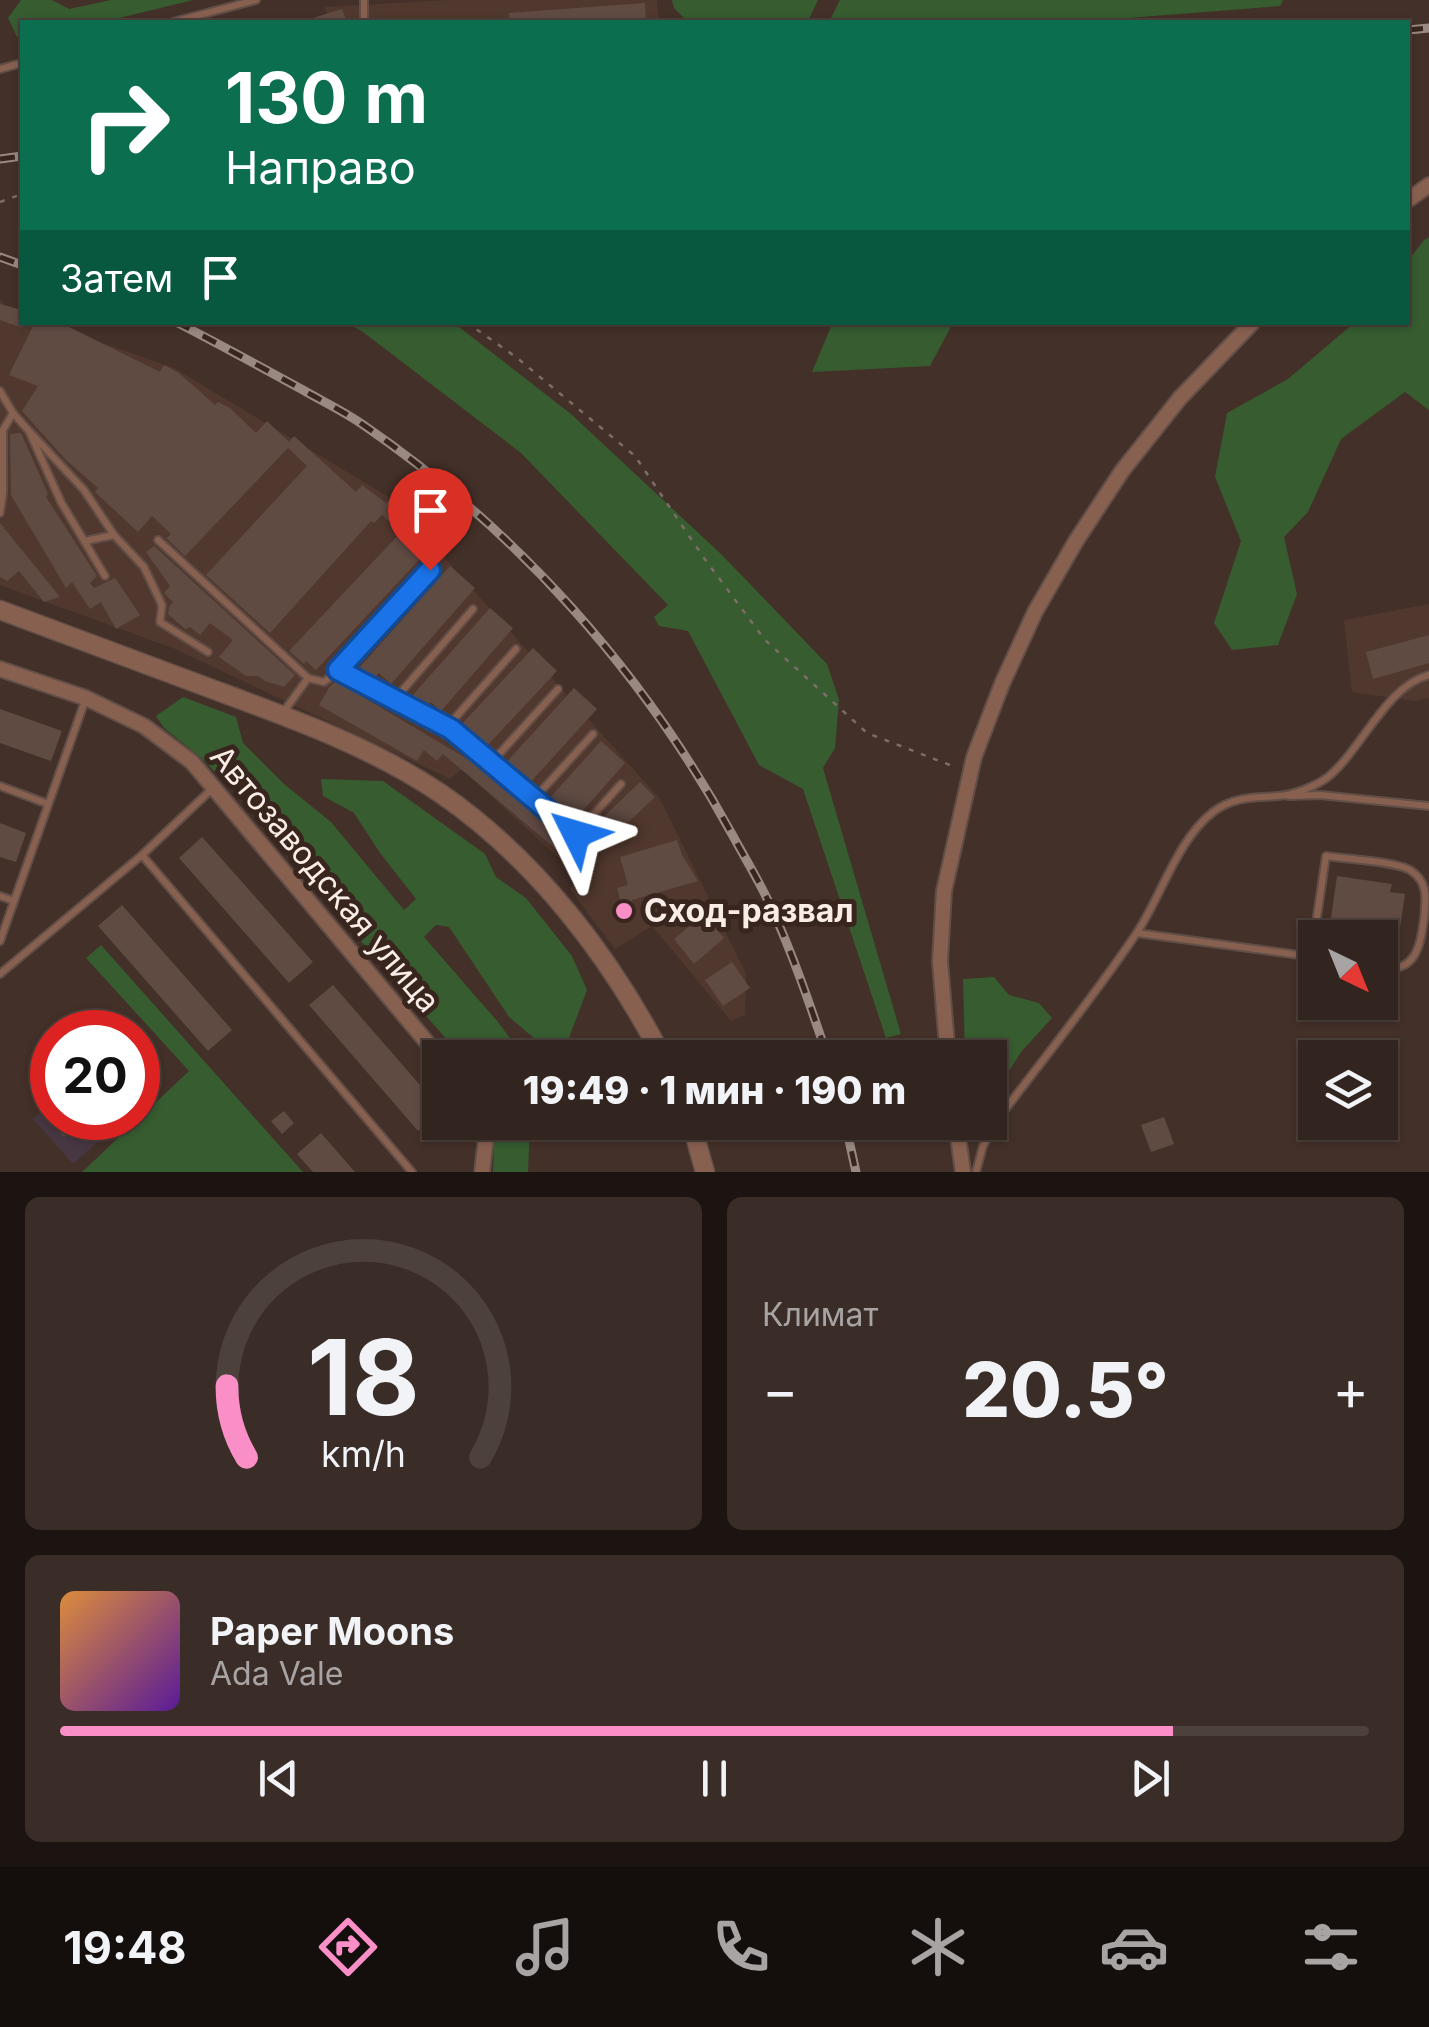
<!DOCTYPE html>
<html lang="ru">
<meta charset="utf-8">
<style>
:root{--surface:#32241e;--page:#3a2c27;--text:#f1f3f6;--muted:#a8a4a4;--line:#4d413c;--accent:#fa8fc8}
body{margin:0;font-family:Inter,sans-serif;background:var(--page);color:var(--text);height:100vh;display:flex;flex-direction:column;font-size:38px;white-space:nowrap}
*{box-sizing:border-box;margin:0}
p{font-size:32px;color:var(--muted)}
.icon{flex:none;width:55px;height:55px;fill:none;stroke:currentColor;stroke-width:2;stroke-linecap:round;stroke-linejoin:round}
.map{position:relative;height:1172px;overflow:hidden}
.details{display:flex;flex-direction:column;gap:25px;padding:25px;background:#1c1410;flex:1}
.details>*{flex:none}
.hud{position:absolute;left:20px;top:20px;width:1390px;height:305px;border-radius:0px;box-shadow:0 2px 8px #0004,0 0 0 2px var(--line);background:#0b6e4f;color:#fff;overflow:hidden}
.needle{width:65px;rotate:137deg}
.controls{position:absolute;left:1298px;top:920px;display:grid;gap:20px}
.controls a{display:grid;place-items:center;width:100px;height:100px;border-radius:0px;background:var(--surface);box-shadow:0 2px 8px #0004,0 0 0 2px var(--line);font-size:50px}
.speed{position:absolute;left:30px;top:1010px;display:flex;gap:20px;font-size:50px;font-weight:700;text-align:center}
.speed>*{display:grid;place-content:center;width:130px;height:130px;border-radius:50%;background:var(--surface);box-shadow:0 2px 8px #0004,0 0 0 2px var(--line);line-height:1}
.speed .limit{border:15px solid #d22;background:#fff;color:#111}
.pin{position:absolute;display:grid;place-items:center;width:85px;height:85px;color:#fff;margin:-102px -42px;border-radius:50% 50% 50% 0;rotate:-45deg;box-shadow:0 0 10px #0007}
.pin .icon{rotate:45deg}
.me{position:absolute;width:110px;margin:-55px;rotate:310deg;stroke-linejoin:round;filter:drop-shadow(0 0 8px #0008)}
.turn{display:flex;align-items:center;gap:35px;height:210px;padding:0 40px;font-size:45px}
.turn .icon{width:130px;height:130px;stroke-width:2.5}
.turn b{display:block;font-size:70px;line-height:85px}
.then{display:flex;align-items:center;height:95px;padding:0 40px;background:#0003;gap:20px;font-size:38px}
.big{font-size:75px;font-weight:800;line-height:1.1}
.details .tile{flex:1;display:flex;flex-direction:column;justify-content:center;gap:15px;min-width:0;padding:0 35px;border-radius:15px;background:var(--page)}
.details .dial{align-items:center;gap:0}
.dial svg{height:260px;overflow:visible;fill:none;stroke:var(--line);stroke-width:7;stroke-linecap:round;text-anchor:middle}
.dial text{fill:var(--text);stroke:none}
.song{display:flex;align-items:center;gap:30px}
.cover{width:120px;height:120px;border-radius:15px;background:linear-gradient(135deg,hsl(30 70% 55%),hsl(270 70% 35%))}
.played{height:10px;border-radius:5px;background:linear-gradient(90deg,var(--accent) 85%,var(--line) 85%)}
.keys{display:flex;justify-content:space-around;direction:ltr}
.heat{display:flex;justify-content:space-between;align-items:center;font-size:55px;direction:ltr}
.details .tiles{flex:1;display:grid;gap:25px;grid-template-columns:1fr 1fr}
.tile:last-child{grid-column:span 2}
.trip{position:absolute;left:422px;top:1040px;width:585px;height:100px;border-radius:0px;background:var(--surface);box-shadow:0 2px 8px #0004,0 0 0 2px var(--line);font-weight:800;line-height:100px;text-align:center}
.dock{display:flex;height:160px;justify-content:space-around;align-items:center;background:#140e0c;color:var(--muted)}
.dock .icon{width:70px;height:70px}
.dock .selected{color:var(--accent)}
.dock b{font-size:45px;color:var(--text)}
.map>svg:first-child{display:block}
</style>
<div class="map">
<svg width="1429" height="1172" viewBox="0 0 1429 1172">
<rect width="100%" height="100%" fill="#433028"/>
<path fill="#51382e" d="M447 0H657L659 22H329L325 7Z
M0 299 8 309 22 315V322L45 323 174 368 392 499 660 799 746 974 745 1015 731 1021 652 926 615 949 570 889 580 878 462 769 450 779 175 649 0 585Z
M1429 604V698L1415 701 1352 692 1344 620Z"/>
<path fill="#473743" d="M138 1056 163 1084 138 1107Z
M52 1102V1118H125L73 1164 33 1119Z"/>
<path fill="#365c30" d="M21 0H52L69 9 111 0H193L103 22H22V37H17L8 18Z
M672 0H818L809 19 804 22H688L674 8Z
M840 0H1283L1280 6 1077 22H829Z
M1429 237V410L1405 392 1341 439 1308 512 1284 537 1297 594 1278 645 1232 650 1214 623 1241 541 1215 477 1227 413 1288 379 1354 323 1408 322V261L1424 240Z
M833 322H953V323L930 366 812 372Z
M347 323H454L571 414 721 554 827 664 839 700 835 748 823 768 901 1034 886 1038 803 789 759 765 688 631 659 626 654 617 668 605 521 453 363 332Z
M183 697 236 717 243 743 284 784 331 822 404 910 416 899 380 853 354 813 323 796 321 779 383 781 485 854 496 877 526 898 572 956 587 990 567 1043 548 1050 509 1017 449 927 436 925 424 937 498 1022 524 1057H462L358 938 254 810 200 757 164 728 156 716Z
M101 945 303 1172H82L189 1071 86 958Z
M994 977 1009 995 1039 1003 1052 1018 1021 1052 990 1101V1058L965 1057 963 979Z
M495 1123H530L528 1172H493Z"/>
<path fill="#604b43" d="M645 3 646 22H510L509 13Z
M342 9 347 22H307V20Z
M0 304 22 310V328L0 320Z
M35 322H59L160 372 164 365 179 373 215 405 218 402 230 408 256 433 267 421 289 442 294 436 356 492 362 485 386 503 390 500 399 508 396 511 433 545 316 670 306 661 304 664 289 651 401 532 382 515 374 523 371 521 270 633 206 575 307 466 288 448 185 556 166 538 171 534 152 516 138 532 95 492 98 488 66 460 22 411 38 386 9 375Z
M21 433 48 494 46 497 97 576 90 583 94 588 115 578 140 615 116 629 101 602 90 609 72 582 66 588 11 495 10 434Z
M0 523 60 597 44 602 19 571 7 581 0 577Z
M154 546 295 675 284 687 265 681 258 676H246L219 657 233 640 210 623 200 635 190 627 185 629 168 614 169 607 173 602 164 593 170 586 146 552Z
M450 566 475 588 391 684 379 673 374 679 360 667Z
M490 608 513 628 441 711 431 702 426 708 424 707 412 696Z
M1429 635V663L1373 679 1366 652Z
M533 648 557 671 485 748 459 727Z
M336 681 479 766 481 765 563 832 562 834 574 846 575 844 590 856 577 867 443 754 437 761 424 750 417 761 319 705 330 686Z
M574 688 597 709 528 785 504 765Z
M0 709 62 731 51 761 0 743Z
M601 741 625 763 573 822 547 801Z
M640 782 655 797 614 836 611 826 605 840 593 827Z
M0 823 26 833 16 862 0 857Z
M202 837 313 962 289 983 179 858Z
M677 840 682 855 698 881 632 900 636 913 618 919 617 904 621 903 617 888 628 885 620 857Z
M1337 876 1392 884 1390 892 1405 894 1397 948 1380 945V938H1328Z
M122 905 232 1030 208 1051 98 926Z
M704 914 724 938 694 964 674 939Z
M732 962 750 988 723 1006 705 980Z
M333 985 440 1108V1113L418 1131 309 1005Z
M284 1111 294 1123 282 1134 271 1121Z
M1164 1117 1174 1144 1151 1152 1141 1125Z
M47 1118H86L64 1137Z
M321 1133 355 1172H313L297 1154Z"/>
<g fill="none" stroke-linecap="round" stroke-linejoin="round">
<g stroke="#604e47" stroke-width="10">
<path id="service" d="M364 0V22
M173 22 256 0
M0 69 22 63
M0 391 13 413 3 430V493L0 513
M13 413 29 431 61 502 105 576
M29 431 84 490 114 535 144 567 162 605 160 622 208 652
M158 540 308 678 282 714
M85 541 114 535
M339 670 430 570
M308 678 324 682 339 670 451 729 576 834 621 784
M395 699 473 609
M447 727 516 649
M491 763 558 689
M0 786 48 804
M1289 796 1320 795 1429 806
M534 799 593 734
M142 855 412 1172
M0 896 14 901
M1137 933 1314 957
M0 941 86 698
M1311 957 1326 856C1345 859 1395 861 1410 870 1429 882 1426 900 1424 919 1420 947 1416 973 1380 968
M0 974 142 855 213 788
M976 1172 983 1146 998 1119C1044 1058 1093 998 1136 934 1161 897 1177 840 1213 812 1234 796 1254 798 1278 796 1294 795 1316 786 1328 777 1362 749 1386 686 1429 675"/>
</g>
<g stroke="#604e47" stroke-width="18">
<path id="minor" d="M1408 200 1429 185
M0 669 86 698 144 726 192 762 440 1058
M948 1058 940 961 944 891 974 757 1002 684 1035 612 1076 541 1122 471 1180 398 1253 322
M956 1122 963 1172
M482 1172 488 1122"/>
</g>
<g stroke="#604e47" stroke-width="21">
<path id="tertiary" d="M0 610C73 637 147 665 220 692 296 720 373 748 440 793 536 859 610 956 663 1058
M691 1122 705 1172"/>
</g>
<path stroke="#7e6d66" stroke-width="2.5" stroke-dasharray="5 8" stroke-linecap="butt" d="M0 202 22 194
M466 322 516 357 635 456 704 558 765 640 867 733 955 767"/>
<use href="#service" stroke="#886050" stroke-width="6"/>
<use href="#minor" stroke="#886050" stroke-width="14"/>
<use href="#tertiary" stroke="#886050" stroke-width="18"/>
<g stroke="#9a8983" stroke-width="9">
<path id="rail" d="M1408 30 1429 28
M0 159 22 156
M0 257 22 265
M176 322C219 344 261 367 303 390 322 401 343 411 362 424 517 530 643 671 733 836 746 860 761 884 772 909 794 957 811 1008 828 1058
M845 1122 856 1172"/>
</g>
<use href="#rail" stroke="#38261e" stroke-width="5" stroke-dasharray="15" stroke-linecap="butt"/>
</g>
<g fill="none" stroke-linecap="round" stroke-linejoin="round">
<g stroke="#114b97" stroke-width="25">
<path id="route" d="M430 570 338 670 451 729 576 834"/>
</g>
<use href="#route" stroke="#1a73e8" stroke-width="18"/>
</g>
<circle fill="#fa8fc8" stroke="#38261e" stroke-width="4" cx="624" cy="911" r="10"/>
<g text-anchor="middle" stroke-width="10" stroke-linejoin="round" paint-order="stroke">
<g font-size="32" fill="#faede8" stroke="#38261e">
<text transform="translate(325 879) rotate(50)" y="11">Автозаводская улица</text>
</g>
<g font-size="32" font-weight="bold" fill="#faede8" stroke="#38261e" text-anchor="start">
<text x="644" y="922">Сход-развал</text>
</g>
</g>
</svg>
<div class="controls">
<a><svg class="needle" viewBox="-14 -14 28 28"><path d="M0-13l5 13h-10z" fill="#e53935"/><path d="M0 13l5-13h-10z" fill="#a8a4a4"/></svg></a>
<a><svg class="icon" aria-label="layers" viewBox="0 0 24 24"><path d="M12 4l9 5-9 5-9-5zM3 14l9 5 9-5"/></svg></a>
</div>
<div class="speed"><div class="limit">20</div></div>
<div class="pin" style="left:430px;top:570px;background:#d93025"><svg class="icon" aria-label="arrive" viewBox="0 0 24 24"><path d="M6 21V4h12l-3 4 3 4H6"/></svg></div>
<svg class="me" style="left:576px;top:834px" viewBox="-20 -20 40 40"><path d="M0-17L14 15 0 8-14 15z" fill="#1a73e8" stroke="#fff" stroke-width="4"/></svg>
<div class="trip">19:49 · 1 мин · 190 m</div>
<div class="hud">
<div class="turn"><svg class="icon" aria-label="right" viewBox="0 0 24 24"><path d="M7 20v-9h11M14 6l5 5-5 5"/></svg><div><b>130 m</b>Направо</div></div>
<div class="then">Затем<svg class="icon" aria-label="arrive" viewBox="0 0 24 24"><path d="M6 21V4h12l-3 4 3 4H6"/></svg></div>
</div>
</div>
<section class="details">
<div class="tiles">
<div class="tile dial"><svg viewBox="0 0 100 80">
<path d="M14 69A42 42 0 1 1 86 69"/>
<path d="M14 69A42 42 0 0 1 8 47" stroke="#fa8fc8"/>
<text x="50" y="56" font-size="32" font-weight="700">18</text>
<text x="50" y="72" font-size="11">km/h</text>
</svg></div>
<div class="tile"><p>Климат</p>
<div class="heat"><a>−</a><b class="big">20.5°</b><a>+</a></div>
</div>
<div class="tile">
<div class="song"><i class="cover"></i><div><b>Paper Moons</b><p>Ada Vale</p></div></div>
<div class="played"></div>
<div class="keys"><svg class="icon" aria-label="previous" viewBox="0 0 24 24"><path d="M18 5L8 12l10 7zM5 5v14"/></svg><svg class="icon" aria-label="pause" viewBox="0 0 24 24"><path d="M8 5v14M16 5v14"/></svg><svg class="icon" aria-label="next" viewBox="0 0 24 24"><path d="M6 5l10 7-10 7zM19 5v14"/></svg></div>
</div>
</div>
</section>
<nav class="dock">
<b>19:48</b>
<svg class="icon selected" aria-label="directions" viewBox="0 0 24 24"><path d="M12 3l9 9-9 9-9-9zM9 14v-3h6M13 9l2 2-2 2"/></svg>
<svg class="icon" aria-label="music" viewBox="0 0 24 24"><path d="M9 18V5l10-2v13"/><circle cx="6" cy="18" r="3"/><circle cx="16" cy="16" r="3"/></svg>
<svg class="icon" aria-label="phone" viewBox="0 0 24 24"><path d="M5 4h4l2 5-3 2q2 4 5 5l2-3 5 2v4C11 20 4 13 5 4z"/></svg>
<svg class="icon" aria-label="climate" viewBox="0 0 24 24"><path d="M12 3v18M4 7l16 10M4 17L20 7"/></svg>
<svg class="icon" aria-label="car" viewBox="0 0 24 24"><path d="M5 17H2v-5l4-1 3-4h7l3 4 3 1v5h-3M9 17h6M6 11h13"/><circle cx="7" cy="17" r="2"/><circle cx="17" cy="17" r="2"/></svg>
<svg class="icon" aria-label="filters" viewBox="0 0 24 24"><path d="M4 7h16M4 17h16"/><circle cx="9" cy="7" r="2"/><circle cx="15" cy="17" r="2"/></svg>
</nav>
